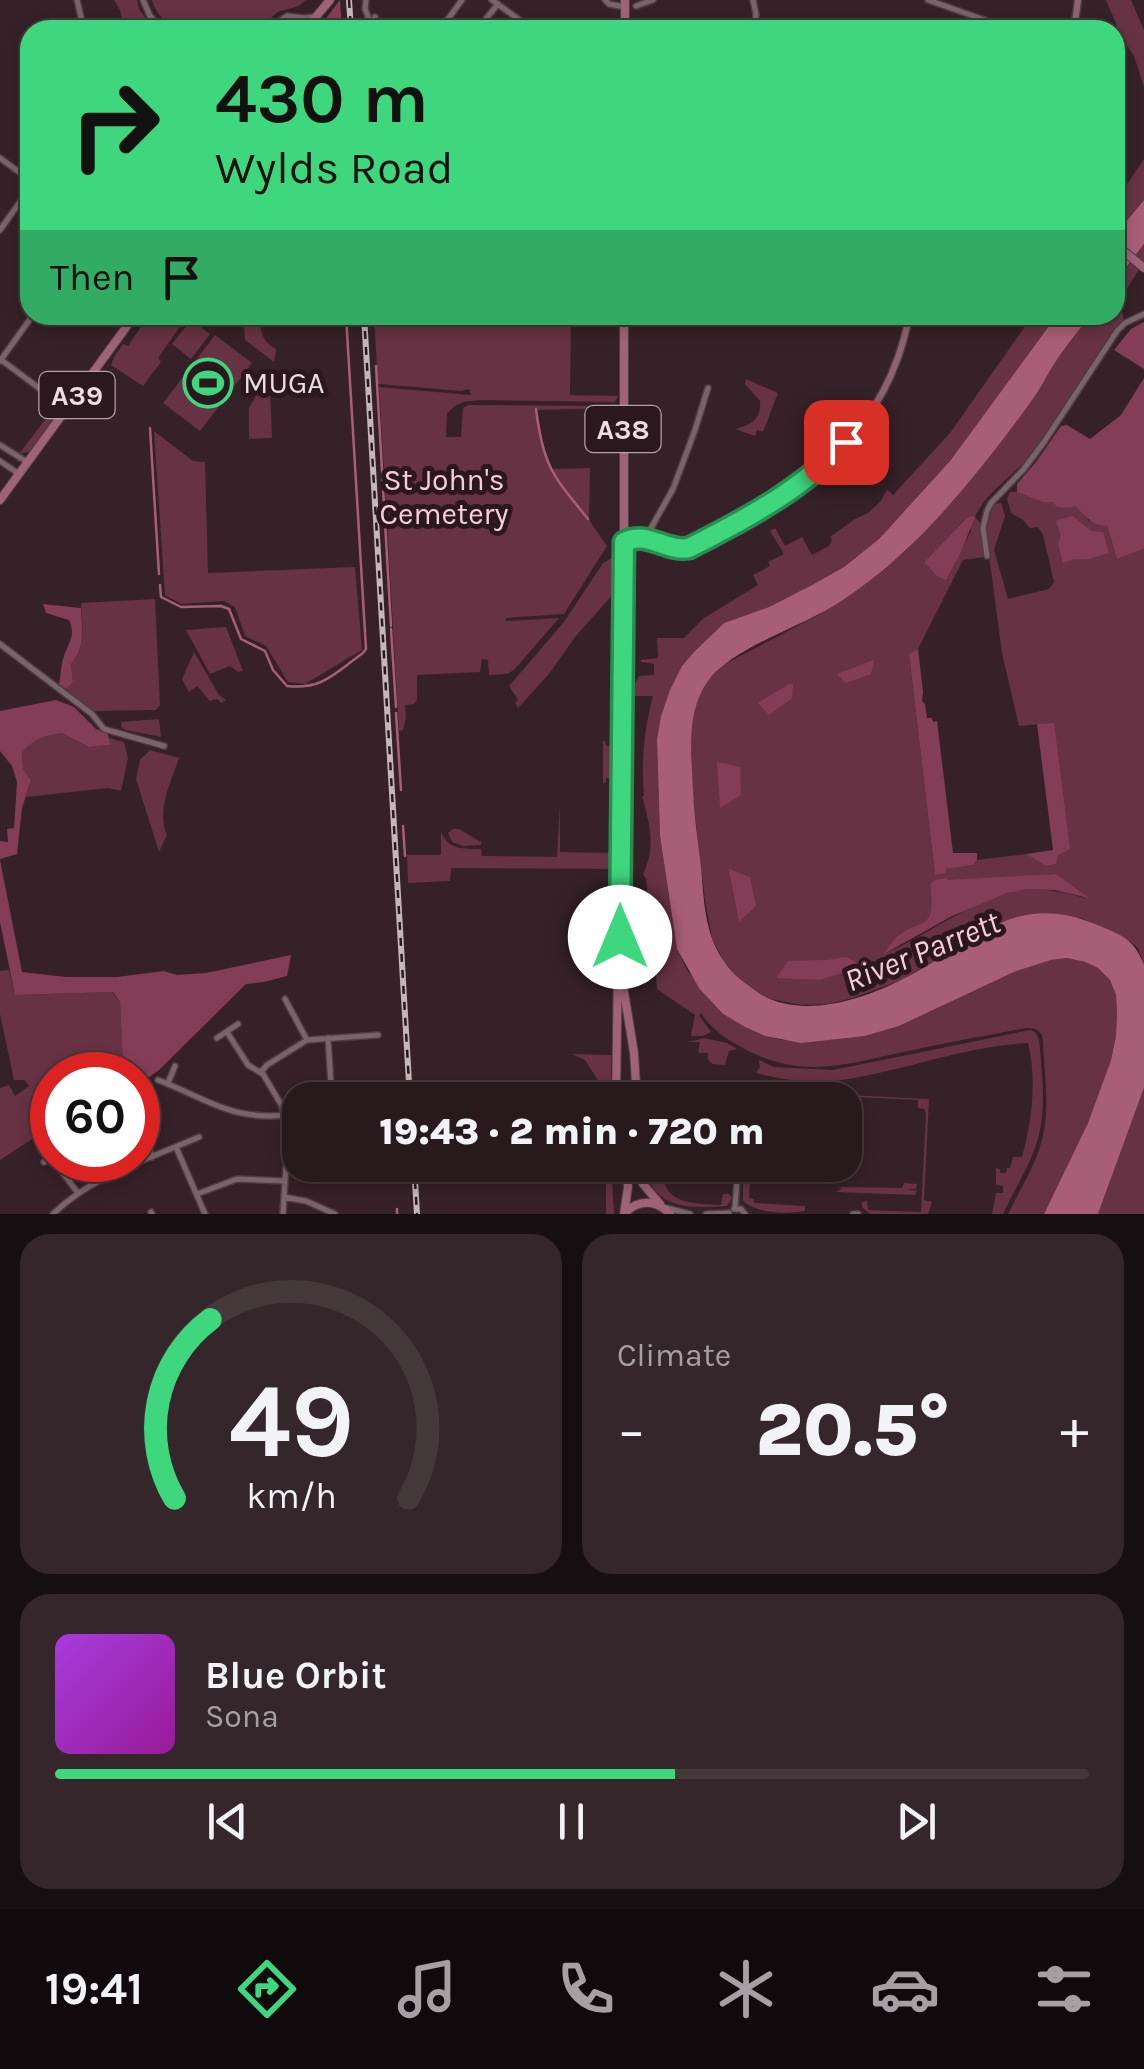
<!DOCTYPE html>
<meta charset="utf-8">
<style>
:root{--surface:#28191d;--page:#34262a;--text:#f1f3f6;--muted:#a5a0a4;--line:#44383b;--accent:#3fd77d}
body{margin:0;font-family:Karla,sans-serif;background:var(--page);color:var(--text);height:100vh;display:flex;flex-direction:column;font-size:38px;white-space:nowrap}
*{box-sizing:border-box;margin:0}
p{font-size:32px;color:var(--muted)}
.icon{flex:none;width:55px;height:55px;fill:none;stroke:currentColor;stroke-width:2;stroke-linecap:round;stroke-linejoin:round}
.map{position:relative;height:1214px;overflow:hidden}
.panel{display:flex;flex-direction:column;gap:20px;padding:20px;background:#160e10;flex:1}
.panel>*{flex:none}
.guide{position:absolute;left:20px;top:20px;width:1105px;height:305px;border-radius:30px;box-shadow:0 5px 15px #0003,0 0 0 2px var(--line);background:#3fd77d;color:#111;overflow:hidden}
.speed{position:absolute;left:30px;top:1052px;display:flex;gap:20px;font-size:50px;font-weight:700;text-align:center}
.speed>*{display:grid;place-content:center;width:130px;height:130px;border-radius:50%;background:var(--surface);box-shadow:0 5px 15px #0003,0 0 0 2px var(--line);line-height:1}
.speed .limit{border:15px solid #d22;background:#fff;color:#111}
.pin{position:absolute;display:grid;place-items:center;width:85px;height:85px;color:#fff;margin:-42px;border-radius:20px;box-shadow:0 5px 15px #0006}
.me{position:absolute;width:110px;margin:-55px;rotate:0deg;stroke-linejoin:round;filter:drop-shadow(0 0 8px #0008)}
.turn{display:flex;align-items:center;gap:35px;height:210px;padding:0 30px;font-size:45px}
.turn .icon{width:130px;height:130px;stroke-width:2.5}
.turn b{display:block;font-size:70px;line-height:85px}
.then{display:flex;align-items:center;height:95px;padding:0 30px;background:#0003;gap:20px;font-size:38px}
.big{font-size:75px;font-weight:800;line-height:1.1}
.panel .widget{flex:1;display:flex;flex-direction:column;justify-content:center;gap:15px;min-width:0;padding:0 35px;border-radius:30px;background:var(--page)}
.panel .dial{align-items:center;gap:0}
.dial svg{height:260px;overflow:visible;fill:none;stroke:var(--line);stroke-width:7;stroke-linecap:round;text-anchor:middle}
.dial text{fill:var(--text);stroke:none}
.song{display:flex;align-items:center;gap:30px}
.cover{width:120px;height:120px;border-radius:15px;background:linear-gradient(135deg,hsl(280 70% 55%),hsl(300 70% 35%))}
.played{height:10px;border-radius:5px;background:linear-gradient(90deg,var(--accent) 60%,var(--line) 60%)}
.keys{display:flex;justify-content:space-around;direction:ltr}
.heat{display:flex;justify-content:space-between;align-items:center;font-size:55px;direction:ltr}
.panel .tiles{flex:1;display:grid;gap:20px;grid-template-columns:1fr 1fr}
.widget:last-child{grid-column:span 2}
.trip{position:absolute;left:282px;top:1082px;width:580px;height:100px;border-radius:30px;background:var(--surface);box-shadow:0 5px 15px #0003,0 0 0 2px var(--line);font-weight:800;line-height:100px;text-align:center}
.menu{display:flex;height:160px;justify-content:space-around;align-items:center;background:#100a0c;color:var(--muted)}
.menu .icon{width:70px;height:70px}
.menu .on{color:var(--accent)}
.menu b{font-size:45px;color:var(--text)}
.map>svg:first-child{display:block}
</style>
<div class="map">
<svg width="1144" height="1214" viewBox="0 0 1144 1214">
<rect width="100%" height="100%" fill="#352127"/>
<path fill="#673244" fill-rule="evenodd" d="M114 0H137L139 9 154 30H125L120 10Z
M152 0H306C288 17 278 0 264 30H181C167 25 156 15 152 0Z
M1106 0H1131L1144 30V87L1134 56 1122 38Z
M1144 159V200L1115 235V214L1126 200 1124 199 1115 210V202Z
M1144 244V262L1126 290 1121 309 1124 320 1033 453C1015 475 986 491 975 517L981 524 984 557 963 560 918 649 909 655 935 875 945 869 973 865 977 860 1026 854 1046 866 1056 864 1054 723 1019 726 1002 653 986 533 988 519 994 504 1001 503 1005 516 994 550 1008 599 1049 589 1054 582 1043 535 1038 527 1030 528 1023 520 1011 513 1007 499 1010 492H1017L1043 501 1075 505 1089 521 1107 526 1117 559 1144 549V965L1138 948 1131 942 1081 918 998 922 902 980 853 998 829 1004 802 1005 766 998 738 978 723 960 712 938 705 900 693 798 691 736 693 717 698 697 709 679 723 665 820 614 867 583 905 551 973 476 1032 400 1057 359 1089 315H1115V282L1126 287 1117 280ZM967 518 971 531 946 580 924 562ZM1055 874 1085 898C1067 893 1049 889 1030 889 982 892 929 935 886 953L895 939 928 920 933 907 930 885Z
M149 315H188L158 358 161 362 143 386 111 365 114 357 123 344 128 346Z
M255 315H267L261 319C259 332 264 343 276 349L274 362 245 340 244 327Z
M374 315H571L570 395 618 396 615 402 479 400 463 402 455 406 447 413 446 437H461L463 408 468 405 614 406 615 408 537 410 543 445 552 469 590 468 589 520 607 546 564 614 506 618V621L559 618 514 670 507 674 489 675 488 660 482 659 480 672 417 675V700L414 704 405 705 406 717 403 730 399 731 379 387 471 395 469 389 461 391 378 384Z
M1033 315H1057L950 461 879 539 844 567 812 585 769 607 724 623 694 652 682 666 670 691 661 716 657 739 660 836 677 949 687 970 723 1014 745 1027 765 1036 782 1040 865 1036 899 1026 1014 972 1051 960 1067 958 1085 962 1098 968 1110 980 1116 995 1117 1013 1116 1036 1111 1060 1088 1123 1044 1214H1008C1019 1191 1034 1168 1041 1143 1051 1111 1044 1075 1043 1042L1042 1035 1036 1029 1026 1028C988 1035 950 1042 913 1050 848 1063 804 1082 741 1047 724 1038 712 1029 701 1013L699 1015 711 1032 702 1036H691L695 1015 657 989C655 972 657 955 655 937L652 936 646 879 643 874C656 848 650 824 642 796H644C641 761 644 730 653 696H629L639 676 654 675V664L641 662V660L658 658 657 638H684L704 618 758 585 753 575 770 566 768 562 784 554 770 531 775 528 785 546 802 537 812 555 829 546 832 540 830 537 855 519 868 513 880 502 887 490 893 495 950 433Z
M191 320 210 334 191 359 172 344Z
M215 335 252 363 200 431 163 403Z
M746 379 778 393 763 432 757 430 755 436 735 429C750 426 762 419 760 401L745 384Z
M270 390 272 438 249 439V408L259 391Z
M56 405 59 409 58 413 32 451 19 454Z
M154 431 193 461 205 462 208 573 355 567 362 650 305 684 288 682 266 646 245 636 235 607 224 601 181 604 165 595Z
M616 556 617 578 614 593 575 637 549 674 518 708 515 703 518 700 509 686 564 622 603 563Z
M155 599 160 705 156 710 93 711 66 689 73 682 71 664C87 646 82 625 81 603Z
M226 627 243 671 238 672 230 666 210 674 186 630Z
M194 652 219 695 226 700 221 703 217 699 210 701 197 686 189 692 182 679Z
M159 719 161 737 126 730 122 728 121 722Z
M62 733 89 747 109 745V738L124 742 128 758 121 791 108 788 26 797 31 780 23 769 22 753 35 739Z
M603 741H605L606 746H610V741L616 744V780L613 783H610V778H606V783H603Z
M150 750 179 758C171 782 156 811 167 835L159 852 136 779 140 760Z
M560 804V852L614 853V863L609 869 451 868 450 881 408 883 407 855H441V831C447 850 464 849 481 849L482 856 557 857Z
M459 829 481 842V845L463 846 452 842 448 833 453 829Z
M9 970 15 995 112 992 120 1002 123 1065 114 1075H52V1126L0 1160V1088L9 1085 15 1096 29 1086 24 1080H14L0 1014V971Z
M1030 1030 1035 1032 1039 1039C1042 1072 1047 1110 1037 1142 1029 1167 1014 1190 1003 1214H992L996 1193H1003V1186L996 1185V1168L1000 1169V1173H1006L1007 1168H1010L1013 1157H1022C1032 1121 1037 1080 1028 1043 962 1046 899 1073 834 1081 809 1084 781 1079 756 1073L760 1067 759 1060 774 1067 833 1070Z
M704 1038 727 1043 737 1049 729 1051 725 1065 713 1064 708 1060V1053H698L700 1042H689Z
M572 1054 611 1055V1085H601L585 1060Z
M1144 1088V1214H1098Z
M808 1093 929 1099 924 1200 932 1202 928 1214H870L862 1207V1202L867 1201 868 1210 921 1212 926 1113 924 1109 918 1108V1100L818 1095 817 1100H814Z
M602 1165H611L614 1214H606V1181L602 1180Z
M645 1165 659 1167C662 1175 664 1186 669 1192 681 1205 705 1204 721 1205L723 1194H729L732 1198 727 1206C690 1208 653 1211 645 1165Z
M743 1165H751L749 1198 754 1199V1203L805 1206V1211C785 1214 758 1214 743 1201Z
M904 1183 917 1184 916 1189H907L917 1191 915 1195 836 1192 842 1188 836 1187 902 1188Z"/>
<path fill="#843d56" d="M340 0 342 30H317Z
M1144 322V369L1114 350 1131 329Z
M1144 378V549L1117 559 1107 526C1092 526 1085 516 1075 506L1069 508 1057 507 1053 502H1043L1017 492V484L1036 462 1061 426 1067 425 1090 439 1121 415Z
M972 516 975 517 961 552 946 580 937 576 924 562 967 518Z
M1073 516 1091 531 1103 532 1109 553 1089 559H1074L1063 563 1058 544 1061 536 1056 521Z
M43 604 81 608C82 629 86 647 71 664L73 682 66 689 59 684C61 675 61 664 64 656 69 642 76 635 69 620L46 613Z
M918 649 923 692 922 701 925 704 927 718H932L933 722 937 721 953 853H977V860L973 865 946 869V873L935 875 909 654Z
M874 660 871 674 846 683 837 674Z
M789 684H793L792 698 769 715 758 703Z
M56 700 74 707 96 729 108 734 110 745 89 747 62 733C43 737 35 737 22 753L23 769 31 780 22 808 17 854 0 859V841L8 842 7 829 14 828 17 782 12 766 0 751V711Z
M1054 723 1070 849 1058 855 1056 864 1046 866 1026 854 1053 850 1037 724Z
M717 762 740 767 741 795 720 808Z
M0 860 22 972 66 977H117L164 971 177 975 206 973 291 955 287 976 264 982 246 984 159 1070 138 1085V1075H114L123 1065 120 1002 113 992 15 995 0 922Z
M729 869 750 877 756 906 739 922Z
M1056 874 1089 898 1054 890 1028 889 1007 893 952 916 884 954C887 950 890 944 894 940 919 915 937 936 930 885L935 880 947 878 948 880Z
M846 957 863 966 820 980 776 978 788 961 827 960Z"/>
<path fill="#a95e77" d="M1144 200V244L1115 282V235Z
M1057 315H1089C1080 330 1068 343 1058 358 1048 372 1041 389 1030 403 984 466 930 535 868 582 852 594 835 606 817 615 785 632 729 652 708 681 685 713 692 754 693 791 694 816 698 841 701 866 703 890 704 918 713 941 720 958 730 972 745 983 753 988 761 996 770 999 811 1016 863 999 901 980 968 947 1012 889 1095 924 1121 935 1134 938 1144 965V1088L1098 1214H1044L1088 1123 1111 1060 1116 1036 1117 1013 1116 995 1110 980 1098 968 1085 962 1067 958 1051 960 1014 972 899 1026 865 1036 801 1043 765 1036 745 1027 723 1014 699 988 677 949 660 836 657 739 661 716 670 690 682 666 694 652 724 623 769 607 812 585 844 567 879 539 950 461Z"/>
<g fill="none" stroke-linecap="round" stroke-linejoin="round">
<path stroke="#a95e77" stroke-width="2.5" d="M1116 281 1123 285
M376 366 391 626
M536 409C543 466 553 476 588 519
M150 428 159 574
M160 585 161 597 181 607 221 606 229 609 241 639 265 651 273 670 287 686C323 690 335 673 363 653L366 649 346 315
M391 629 396 707
M396 713 401 790
M403 826 405 856
M397 1209V1214"/>
<g stroke="#4d3d42" stroke-width="8">
<path id="street" d="M77 0 84 30
M143 0 150 16 163 30
M366 0 365 9 371 24
M492 0 521 21 527 30
M605 0 609 4 625 7
M753 0 756 14 755 30
M928 0 1013 30
M636 6 653 0
M274 30 278 22 287 16 304 18 313 17
M367 30 375 17
M440 30 462 0
M477 30 498 4
M0 158 30 180
M0 230 30 188
M0 359 67 409
M0 361 33 315
M0 445 27 462
M0 461 19 474
M646 537 673 489 695 430 708 388
M987 556 983 528 987 511 991 503 1023 470 1044 442 1117 331 1125 323 1144 314
M0 644 92 714 104 729 164 746
M285 999 307 1040
M227 1032 248 1065 263 1074 282 1106 287 1148 283 1214
M217 1038 238 1024
M328 1038 332 1100
M261 1072 267 1065 307 1040 378 1035
M158 1080C205 1098 232 1121 285 1115
M168 1083 175 1066
M688 1088 745 1091 743 1100
M602 1095 623 1096 634 1100
M138 1123 152 1157
M176 1147 205 1214
M53 1160 78 1193
M44 1162 52 1155
M197 1194 237 1179 285 1181
M284 1197 306 1201 335 1214
M667 1208 690 1214
M735 1208 738 1165
M734 1209H741L745 1214
M151 1212 152 1214
M53 1214C93 1175 149 1159 199 1137
M706 1214 729 1213
M853 1214H858"/>
</g>
<g stroke="#4d3d42" stroke-width="9">
<path id="secondary" d="M1074 30 1078 0
M624 542C647 530 665 552 689 548 774 505 863 456 897 360 903 345 906 330 910 315"/>
</g>
<g stroke="#4d3d42" stroke-width="10">
<path id="primary" d="M625 0V30
M625 24 676 30
M305 30 330 0
M1115 244 1144 268
M0 500 135 315
M621 973 634 1053 637 1100
M616 1100 624 542V315
M640 1165 643 1184 660 1204
M624 1214C638 1199 656 1199 670 1214
M624 1214 628 1187 626 1165"/>
</g>
<use href="#street" stroke="#7a636a" stroke-width="5"/>
<use href="#secondary" stroke="#8d6371" stroke-width="6"/>
<use href="#primary" stroke="#a06277" stroke-width="8"/>
<g stroke="#c4b6b9" stroke-width="6">
<path id="rail" d="M349 0 351 30
M364 315 410 1100
M414 1165 417 1214"/>
</g>
<use href="#rail" stroke="#2a181e" stroke-width="2.5" stroke-dasharray="8" stroke-linecap="butt"/>
</g>
<g fill="none" stroke-linecap="round" stroke-linejoin="round">
<g stroke="#298c51" stroke-width="25">
<path id="route" d="M620 937 624 542C647 530 665 552 689 548 746 519 803 489 846 442"/>
</g>
<use href="#route" stroke="#3fd77d" stroke-width="18"/>
</g>
<defs>
<g id="stadium-ring" transform="scale(2.5)"><circle r="9.5" fill="#2a181e" stroke="#3fd77d" stroke-width="1.5"/><path d="M0-5a6.5 5 0 1 0 0 10a6.5 5 0 1 0 0-10ZM-3.5-1.8h7v3.6h-7Z" fill="#3fd77d"/></g>
</defs>
<g fill-rule="evenodd">
<use href="#stadium-ring" x="208" y="383"/>
</g>
<g text-anchor="middle" stroke-width="10" stroke-linejoin="round" paint-order="stroke">
<g fill="#2a181e" stroke="#b1a3a6" stroke-width="2.5">
<rect x="39.5" y="372" width="75" height="46" rx="8"/>
<rect x="585.5" y="406" width="75" height="46" rx="8"/>
</g>
<g font-size="28" font-weight="bold" fill="#ebdee1">
<text x="77" y="405">A39</text>
<text x="623" y="439">A38</text>
</g>
<g font-size="30" fill="#ebdee1" stroke="#2a181e" text-anchor="start">
<text x="243" y="393">MUGA</text>
</g>
<g font-size="30" fill="#f9ccd9" stroke="#2a181e">
<text x="444" y="490">St John's<tspan x="444" dy="34">Cemetery</tspan></text>
</g>
<g font-size="32" font-style="italic" fill="#f9cdd9" stroke="#2a181e">
<text transform="translate(922 951) rotate(-22)" y="11">River Parrett</text>
</g>
</g>
</svg>
<div class="speed"><div class="limit">60</div></div>
<div class="pin" style="left:846px;top:442px;background:#d93025"><svg class="icon" aria-label="arrive" viewBox="0 0 24 24"><path d="M6 21V4h12l-3 4 3 4H6"/></svg></div>
<svg class="me" style="left:620px;top:937px" viewBox="-20 -20 40 40"><circle r="19" fill="#fff"/><path d="M0-13L10 11 0 6-10 11z" fill="#3fd77d"/></svg>
<div class="trip">19:43 · 2 min · 720 m</div>
<div class="guide">
<div class="turn"><svg class="icon" aria-label="right" viewBox="0 0 24 24"><path d="M7 20v-9h11M14 6l5 5-5 5"/></svg><div><b>430 m</b>Wylds Road</div></div>
<div class="then">Then<svg class="icon" aria-label="arrive" viewBox="0 0 24 24"><path d="M6 21V4h12l-3 4 3 4H6"/></svg></div>
</div>
</div>
<section class="panel">
<div class="tiles">
<div class="widget dial"><svg viewBox="0 0 100 80">
<path d="M14 69A42 42 0 1 1 86 69"/>
<path d="M14 69A42 42 0 0 1 25 14" stroke="#3fd77d"/>
<text x="50" y="56" font-size="32" font-weight="700">49</text>
<text x="50" y="72" font-size="11">km/h</text>
</svg></div>
<div class="widget"><p>Climate</p>
<div class="heat"><a>−</a><b class="big">20.5°</b><a>+</a></div>
</div>
<div class="widget">
<div class="song"><i class="cover"></i><div><b>Blue Orbit</b><p>Sona</p></div></div>
<div class="played"></div>
<div class="keys"><svg class="icon" aria-label="previous" viewBox="0 0 24 24"><path d="M18 5L8 12l10 7zM5 5v14"/></svg><svg class="icon" aria-label="pause" viewBox="0 0 24 24"><path d="M8 5v14M16 5v14"/></svg><svg class="icon" aria-label="next" viewBox="0 0 24 24"><path d="M6 5l10 7-10 7zM19 5v14"/></svg></div>
</div>
</div>
</section>
<nav class="menu">
<b>19:41</b>
<svg class="icon on" aria-label="directions" viewBox="0 0 24 24"><path d="M12 3l9 9-9 9-9-9zM9 14v-3h6M13 9l2 2-2 2"/></svg>
<svg class="icon" aria-label="music" viewBox="0 0 24 24"><path d="M9 18V5l10-2v13"/><circle cx="6" cy="18" r="3"/><circle cx="16" cy="16" r="3"/></svg>
<svg class="icon" aria-label="phone" viewBox="0 0 24 24"><path d="M5 4h4l2 5-3 2q2 4 5 5l2-3 5 2v4C11 20 4 13 5 4z"/></svg>
<svg class="icon" aria-label="climate" viewBox="0 0 24 24"><path d="M12 3v18M4 7l16 10M4 17L20 7"/></svg>
<svg class="icon" aria-label="car" viewBox="0 0 24 24"><path d="M5 17H2v-5l4-1 3-4h7l3 4 3 1v5h-3M9 17h6M6 11h13"/><circle cx="7" cy="17" r="2"/><circle cx="17" cy="17" r="2"/></svg>
<svg class="icon" aria-label="filters" viewBox="0 0 24 24"><path d="M4 7h16M4 17h16"/><circle cx="9" cy="7" r="2"/><circle cx="15" cy="17" r="2"/></svg>
</nav>
